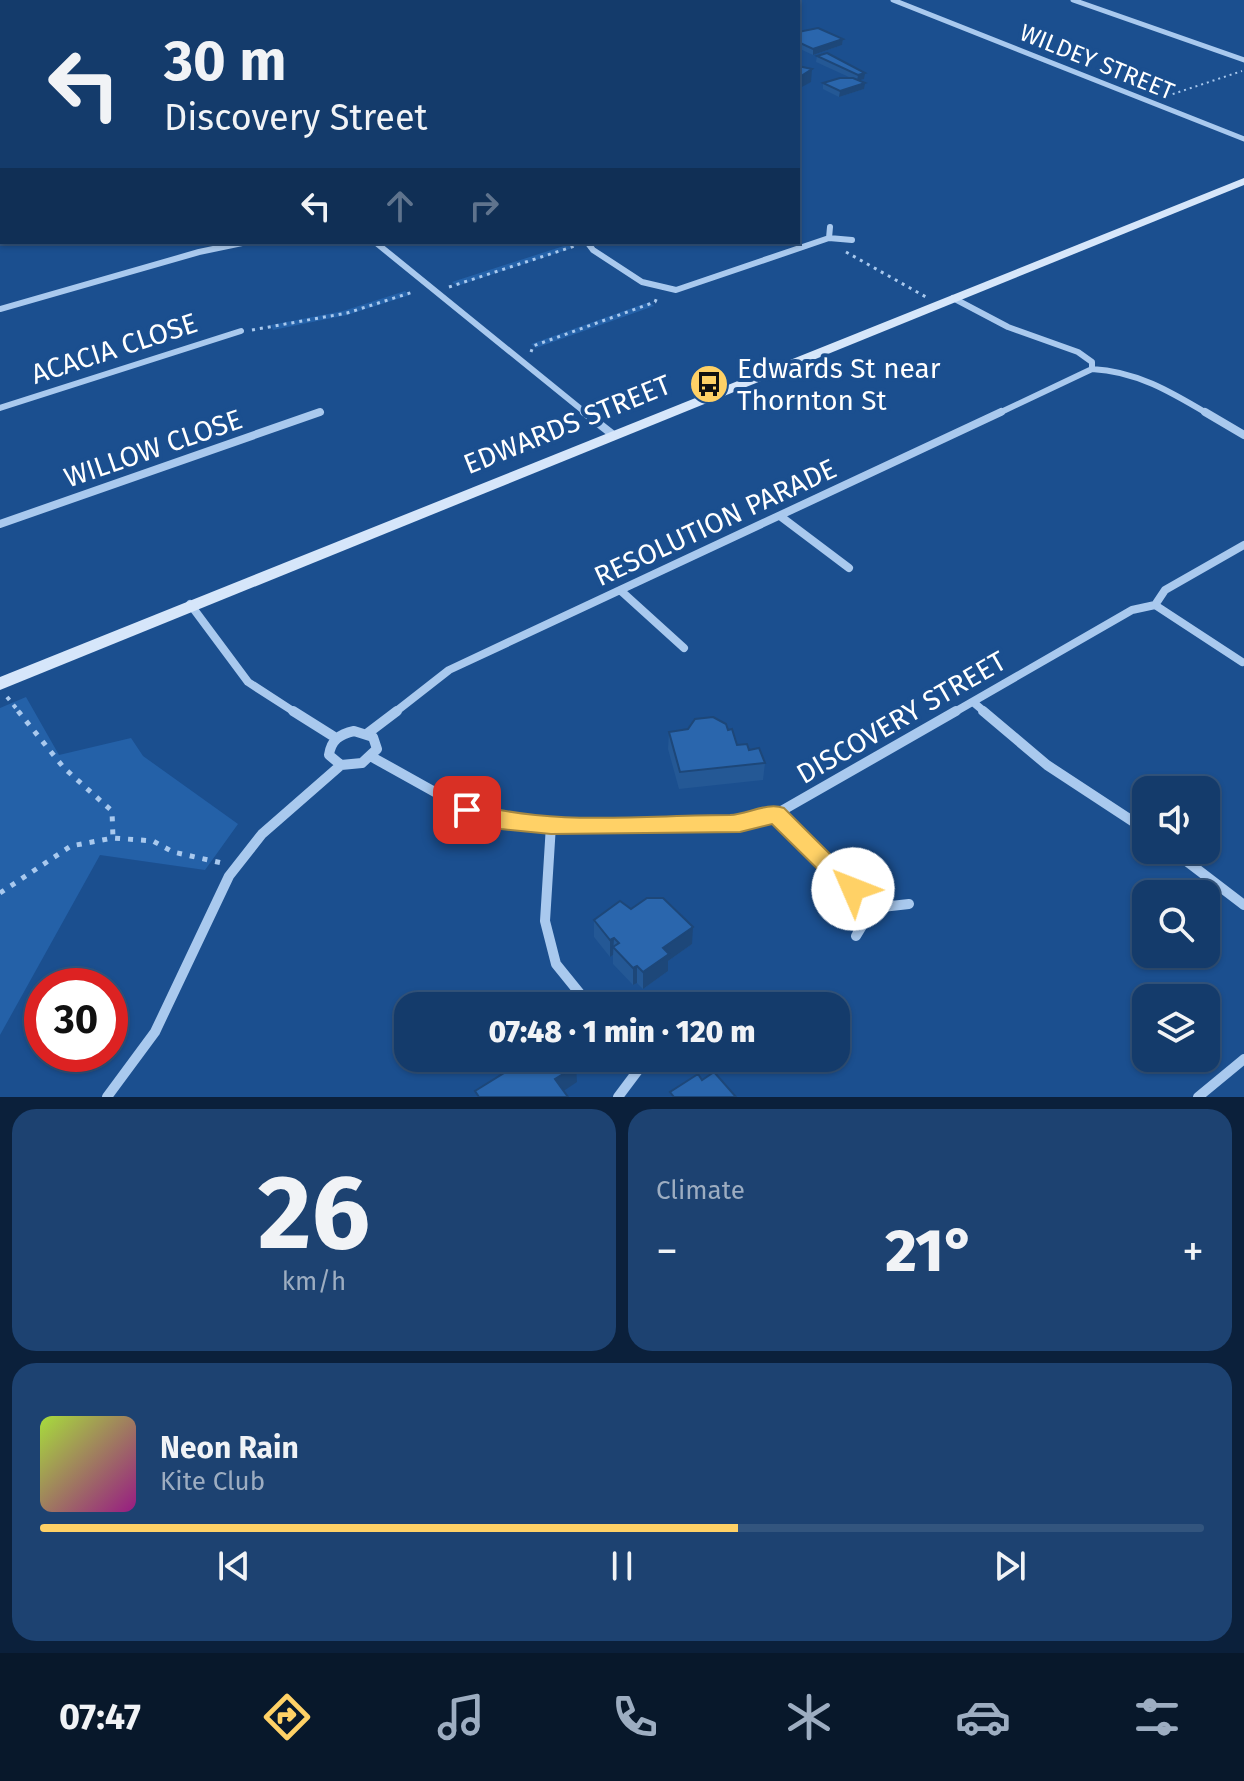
<!DOCTYPE html>
<meta charset="utf-8">
<style>
:root{--surface:#143b6b;--page:#1d4271;--text:#f1f3f6;--muted:#9dadc1;--line:#33557e;--accent:#ffd166}
body{margin:0;font-family:"Fira Sans",sans-serif;background:var(--page);color:var(--text);height:100vh;display:flex;flex-direction:column;font-size:30px;white-space:nowrap}
*{box-sizing:border-box;margin:0}
p{font-size:26px;color:var(--muted)}
.icon{flex:none;width:44px;height:44px;fill:none;stroke:currentColor;stroke-width:2;stroke-linecap:round;stroke-linejoin:round}
.map{position:relative;height:1097px;overflow:hidden}
.details{display:flex;flex-direction:column;gap:12px;padding:12px;background:#0b203b;flex:1}
.details>*{flex:none}
.hud{position:absolute;left:0px;top:0px;width:800px;height:244px;box-shadow:0 2px 6px #0004,0 0 0 2px var(--line);background:#143b6b;color:var(--text);overflow:hidden}
.buttons{position:absolute;left:1132px;top:776px;display:grid;gap:16px}
.buttons a{display:grid;place-items:center;width:88px;height:88px;border-radius:16px;background:var(--surface);box-shadow:0 2px 6px #0004,0 0 0 2px var(--line);font-size:40px}
.speed{position:absolute;left:24px;top:968px;display:flex;gap:16px;font-size:40px;font-weight:700;text-align:center}
.speed>*{display:grid;place-content:center;width:104px;height:104px;border-radius:50%;background:var(--surface);box-shadow:0 2px 6px #0004,0 0 0 2px var(--line);line-height:1}
.speed .limit{border:12px solid #d22;background:#fff;color:#111}
.pin{position:absolute;display:grid;place-items:center;width:68px;height:68px;color:#fff;margin:-34px;border-radius:16px;box-shadow:0 4px 12px #0006}
.me{position:absolute;width:88px;margin:-44px;rotate:314deg;stroke-linejoin:round;filter:drop-shadow(0 0 6px #0008)}
.turn{display:flex;align-items:center;gap:28px;height:168px;padding:0 32px;font-size:36px}
.turn .icon{width:104px;height:104px;stroke-width:2.5}
.turn b{display:block;font-size:56px;line-height:68px}
.lanes{display:flex;align-items:center;height:76px;padding:0 32px;background:#0003;justify-content:center;gap:40px;direction:ltr}
.lanes .off{opacity:.35}
.big{font-size:60px;font-weight:800;line-height:1.1}
.details .card{flex:1;display:flex;flex-direction:column;justify-content:center;gap:12px;min-width:0;padding:0 28px;border-radius:24px;background:var(--page)}
.details .dial{align-items:center;gap:0}
.dial b{font-size:104px;line-height:1}
.song{display:flex;align-items:center;gap:24px}
.cover{width:96px;height:96px;border-radius:12px;background:linear-gradient(135deg,hsl(80 70% 55%),hsl(310 70% 35%))}
.played{height:8px;border-radius:4px;background:linear-gradient(90deg,var(--accent) 60%,var(--line) 60%)}
.keys{display:flex;justify-content:space-around;direction:ltr}
.heat{display:flex;justify-content:space-between;align-items:center;font-size:44px;direction:ltr}
.details .tiles{flex:1;display:grid;gap:12px;grid-template-columns:1fr 1fr}
.card:last-child{grid-column:span 2}
.trip{position:absolute;left:394px;top:992px;width:456px;height:80px;border-radius:24px;background:var(--surface);box-shadow:0 2px 6px #0004,0 0 0 2px var(--line);font-weight:800;line-height:80px;text-align:center}
.menu{display:flex;height:128px;justify-content:space-around;align-items:center;background:#08182b;color:var(--muted)}
.menu .icon{width:56px;height:56px}
.menu .active{color:var(--accent)}
.menu b{font-size:36px;color:var(--text)}
.map>svg:first-child{display:block}
</style>
<div class="map">
<svg width="1244" height="1097" viewBox="0 0 1244 1097">
<rect width="100%" height="100%" fill="#1b4f8f"/>
<path fill="#2461a8" d="M570 244 575 247 457 286 452 282Z
M405 291 410 295 347 315 273 330 271 325 343 311Z
M649 302 654 306 536 348 531 344Z
M26 697 59 755 131 738 143 756 238 824 205 870 100 855 0 1035V708Z"/>
<g fill="none" stroke-linecap="round" stroke-linejoin="round">
<path stroke="#a9c9ee" stroke-width="2" stroke-dasharray="2 4" stroke-linecap="butt" d="M1167 96 1242 71"/>
<path stroke="#a9c9ee" stroke-width="3" stroke-dasharray="3 5" stroke-linecap="butt" d="M846 252 926 297
M449 287 578 245
M252 330 347 313 413 292
M531 352 533 346 655 302 658 295"/>
<path stroke="#a9c9ee" stroke-width="4" stroke-dasharray="4 6" stroke-linecap="butt" d="M7 697 20 713"/>
<path stroke="#a9c9ee" stroke-width="5" stroke-dasharray="5 8" stroke-linecap="butt" d="M18 711 64 768 112 811 113 838
M0 893 71 846 113 838 153 841 173 852 222 863"/>
<path stroke="#a9c9ee" stroke-width="4" d="M466 0 475 2"/>
<path stroke="#a9c9ee" stroke-width="5" d="M893 0 1244 139
M1073 0 1244 60
M456 2 465 0"/>
<path stroke="#a9c9ee" stroke-width="6" d="M830 227 829 238 852 240
M375 242 587 414
M587 242 593 250 642 282 676 290 829 238
M953 298 1008 327 1078 352 1092 362V369C1136 371 1171 392 1208 414
M0 309 199 252 247 242
M0 408 241 331
M315 414 320 412
M997 414 1092 369"/>
<path stroke="#a9c9ee" stroke-width="8" d="M584 412 612 434
M1205 412 1244 435
M780 516 849 568
M0 524 320 412
M620 590 684 648
M190 604 248 682 296 713
M1155 605 1242 662
M973 702 986 713
M394 713 449 670 1001 412
M953 713 1132 610 1155 605 1165 590 1244 545"/>
<path stroke="#a9c9ee" stroke-width="10" d="M293 711 336 738
M983 711 1047 765 1146 830
M354 731 373 737 377 749 362 763 341 765 329 755C331 740 340 734 354 731Z
M368 733 397 711
M372 757 467 810 501 821 551 825 757 821 776 814 956 711
M776 814 873 908 856 936
M551 825 545 921 556 964 590 1006
M1172 850 1244 905
M873 908 909 904
M639 1069 674 1063
M107 1097 155 1032 229 876 262 834 341 765
M618 1097 639 1069 631 1058
M1198 1097 1244 1059"/>
<path fill="#d6e6fa" fill-rule="evenodd" d="M1244 178V185L0 690V677Z"/>
</g>
<path fill="#245895" d="M798 32 843 39 842 45 813 55 798 48Z
M827 53 864 79 859 80 864 89 839 97 823 89V83L851 78 816 62 817 56Z
M728 730 737 745 749 750 765 763 763 780 679 789 668 749 669 732Z
M631 909 692 944 668 961V971L643 989 637 983 633 985 613 964V955L610 957 594 937V920Z"/>
<path fill="#1d4779" d="M843 39 842 45 813 55V49Z
M812 69 811 82 798 89V78Z
M865 73 864 79 857 81 858 75Z
M865 83 864 89 839 97 840 91Z
M693 927 692 944 668 961V971L643 989V972L663 948Z
M614 938 613 955 610 957V940Z
M637 966V983L633 985V968Z
M576 1066 577 1082 556 1096 555 1079Z"/>
<path fill="#2a66ad" stroke="#1d4779" stroke-width="2" d="M818 28 843 39 813 49 798 42V32Z
M827 53 865 73 858 75 817 56Z
M798 66 812 69 798 78Z
M840 78H853L865 83 840 91 823 83Z
M713 717 726 724 728 730 732 729 737 745 747 744 749 750 759 748 765 763 680 772 669 732 688 729 695 719Z
M647 898H663L693 927 663 948 669 954 643 972 637 966 633 968 613 947 619 943 614 938 610 940 594 920 620 901 631 909Z
M528 1058H570L576 1066 555 1079 568 1097H479L475 1091Z
M714 1072 736 1097H674L670 1092 698 1074 702 1080Z"/>
<path fill="#ffd166" stroke="#a68842" stroke-width="2" d="M467 802C550 827 644 815 730 815 748 814 767 802 784 808L865 889 862 896 853 898 845 896 772 824 740 832 551 834 501 829 460 816 456 810 460 804Z"/>
<defs>
<g id="bus-disc" transform="scale(2)"><circle r="9.5" fill="#ffd166" stroke="#1b4f8f"/><path d="M-5-6H5V4H4V6H2V4H-2V6H-4V4H-5ZM-3.5-4V0h7V-4ZM-3.5 1.2v1.5H-2V1.2ZM2 1.2v1.5H3.5V1.2Z" fill="#111"/></g>
</defs>
<g fill-rule="evenodd">
<use href="#bus-disc" x="709" y="384"/>
</g>
<g text-anchor="middle" stroke-width="8" stroke-linejoin="round" paint-order="stroke">
<g font-size="24" fill="#fff" stroke="#1b4f8f">
<text transform="translate(1097 62) rotate(22)" y="8">WILDEY STREET</text>
</g>
<g font-size="28" fill="#fff" stroke="#1b4f8f">
<text transform="translate(114 348) rotate(-18)" y="10">ACACIA CLOSE</text>
<text transform="translate(567 424) rotate(-22)" y="10">EDWARDS STREET</text>
<text transform="translate(153 448) rotate(-19)" y="10">WILLOW CLOSE</text>
<text transform="translate(715 522) rotate(-25)" y="10">RESOLUTION PARADE</text>
<text transform="translate(901 717) rotate(-30)" y="10">DISCOVERY STREET</text>
</g>
<g font-size="28" fill="#fff" stroke="#1b4f8f" text-anchor="start">
<text x="737" y="378">Edwards St near<tspan x="737" dy="32">Thornton St</tspan></text>
</g>
</g>
</svg>
<div class="buttons">
<a><svg class="icon" aria-label="sound" viewBox="0 0 24 24"><path d="M4 9h4l5-4v14l-5-4H4zM17 9q2 3 0 6"/></svg></a>
<a><svg class="icon" aria-label="search" viewBox="0 0 24 24"><circle cx="10" cy="10" r="6"/><path d="M15 15l6 6"/></svg></a>
<a><svg class="icon" aria-label="layers" viewBox="0 0 24 24"><path d="M12 4l9 5-9 5-9-5zM3 14l9 5 9-5"/></svg></a>
</div>
<div class="speed"><div class="limit">30</div></div>
<div class="pin" style="left:467px;top:810px;background:#d93025"><svg class="icon" aria-label="arrive" viewBox="0 0 24 24"><path d="M6 21V4h12l-3 4 3 4H6"/></svg></div>
<svg class="me" style="left:853px;top:889px" viewBox="-20 -20 40 40"><circle r="19" fill="#fff"/><path d="M0-13L10 11 0 6-10 11z" fill="#ffd166"/></svg>
<div class="trip">07:48 · 1 min · 120 m</div>
<div class="hud">
<div class="turn"><svg class="icon" aria-label="left" viewBox="0 0 24 24"><path d="M17 20v-9H6M10 6l-5 5 5 5"/></svg><div><b>30 m</b>Discovery Street</div></div>
<div class="lanes"><svg class="icon" aria-label="left" viewBox="0 0 24 24"><path d="M17 20v-9H6M10 6l-5 5 5 5"/></svg><svg class="icon off" aria-label="ahead" viewBox="0 0 24 24"><path d="M12 20V5M6 11l6-6 6 6"/></svg><svg class="icon off" aria-label="right" viewBox="0 0 24 24"><path d="M7 20v-9h11M14 6l5 5-5 5"/></svg></div>
</div>
</div>
<section class="details">
<div class="tiles">
<div class="card dial"><b>26</b><p>km/h</p></div>
<div class="card"><p>Climate</p>
<div class="heat"><a>−</a><b class="big">21°</b><a>+</a></div>
</div>
<div class="card">
<div class="song"><i class="cover"></i><div><b>Neon Rain</b><p>Kite Club</p></div></div>
<div class="played"></div>
<div class="keys"><svg class="icon" aria-label="previous" viewBox="0 0 24 24"><path d="M18 5L8 12l10 7zM5 5v14"/></svg><svg class="icon" aria-label="pause" viewBox="0 0 24 24"><path d="M8 5v14M16 5v14"/></svg><svg class="icon" aria-label="next" viewBox="0 0 24 24"><path d="M6 5l10 7-10 7zM19 5v14"/></svg></div>
</div>
</div>
</section>
<nav class="menu">
<b>07:47</b>
<svg class="icon active" aria-label="directions" viewBox="0 0 24 24"><path d="M12 3l9 9-9 9-9-9zM9 14v-3h6M13 9l2 2-2 2"/></svg>
<svg class="icon" aria-label="music" viewBox="0 0 24 24"><path d="M9 18V5l10-2v13"/><circle cx="6" cy="18" r="3"/><circle cx="16" cy="16" r="3"/></svg>
<svg class="icon" aria-label="phone" viewBox="0 0 24 24"><path d="M5 4h4l2 5-3 2q2 4 5 5l2-3 5 2v4C11 20 4 13 5 4z"/></svg>
<svg class="icon" aria-label="climate" viewBox="0 0 24 24"><path d="M12 3v18M4 7l16 10M4 17L20 7"/></svg>
<svg class="icon" aria-label="car" viewBox="0 0 24 24"><path d="M5 17H2v-5l4-1 3-4h7l3 4 3 1v5h-3M9 17h6M6 11h13"/><circle cx="7" cy="17" r="2"/><circle cx="17" cy="17" r="2"/></svg>
<svg class="icon" aria-label="filters" viewBox="0 0 24 24"><path d="M4 7h16M4 17h16"/><circle cx="9" cy="7" r="2"/><circle cx="15" cy="17" r="2"/></svg>
</nav>
